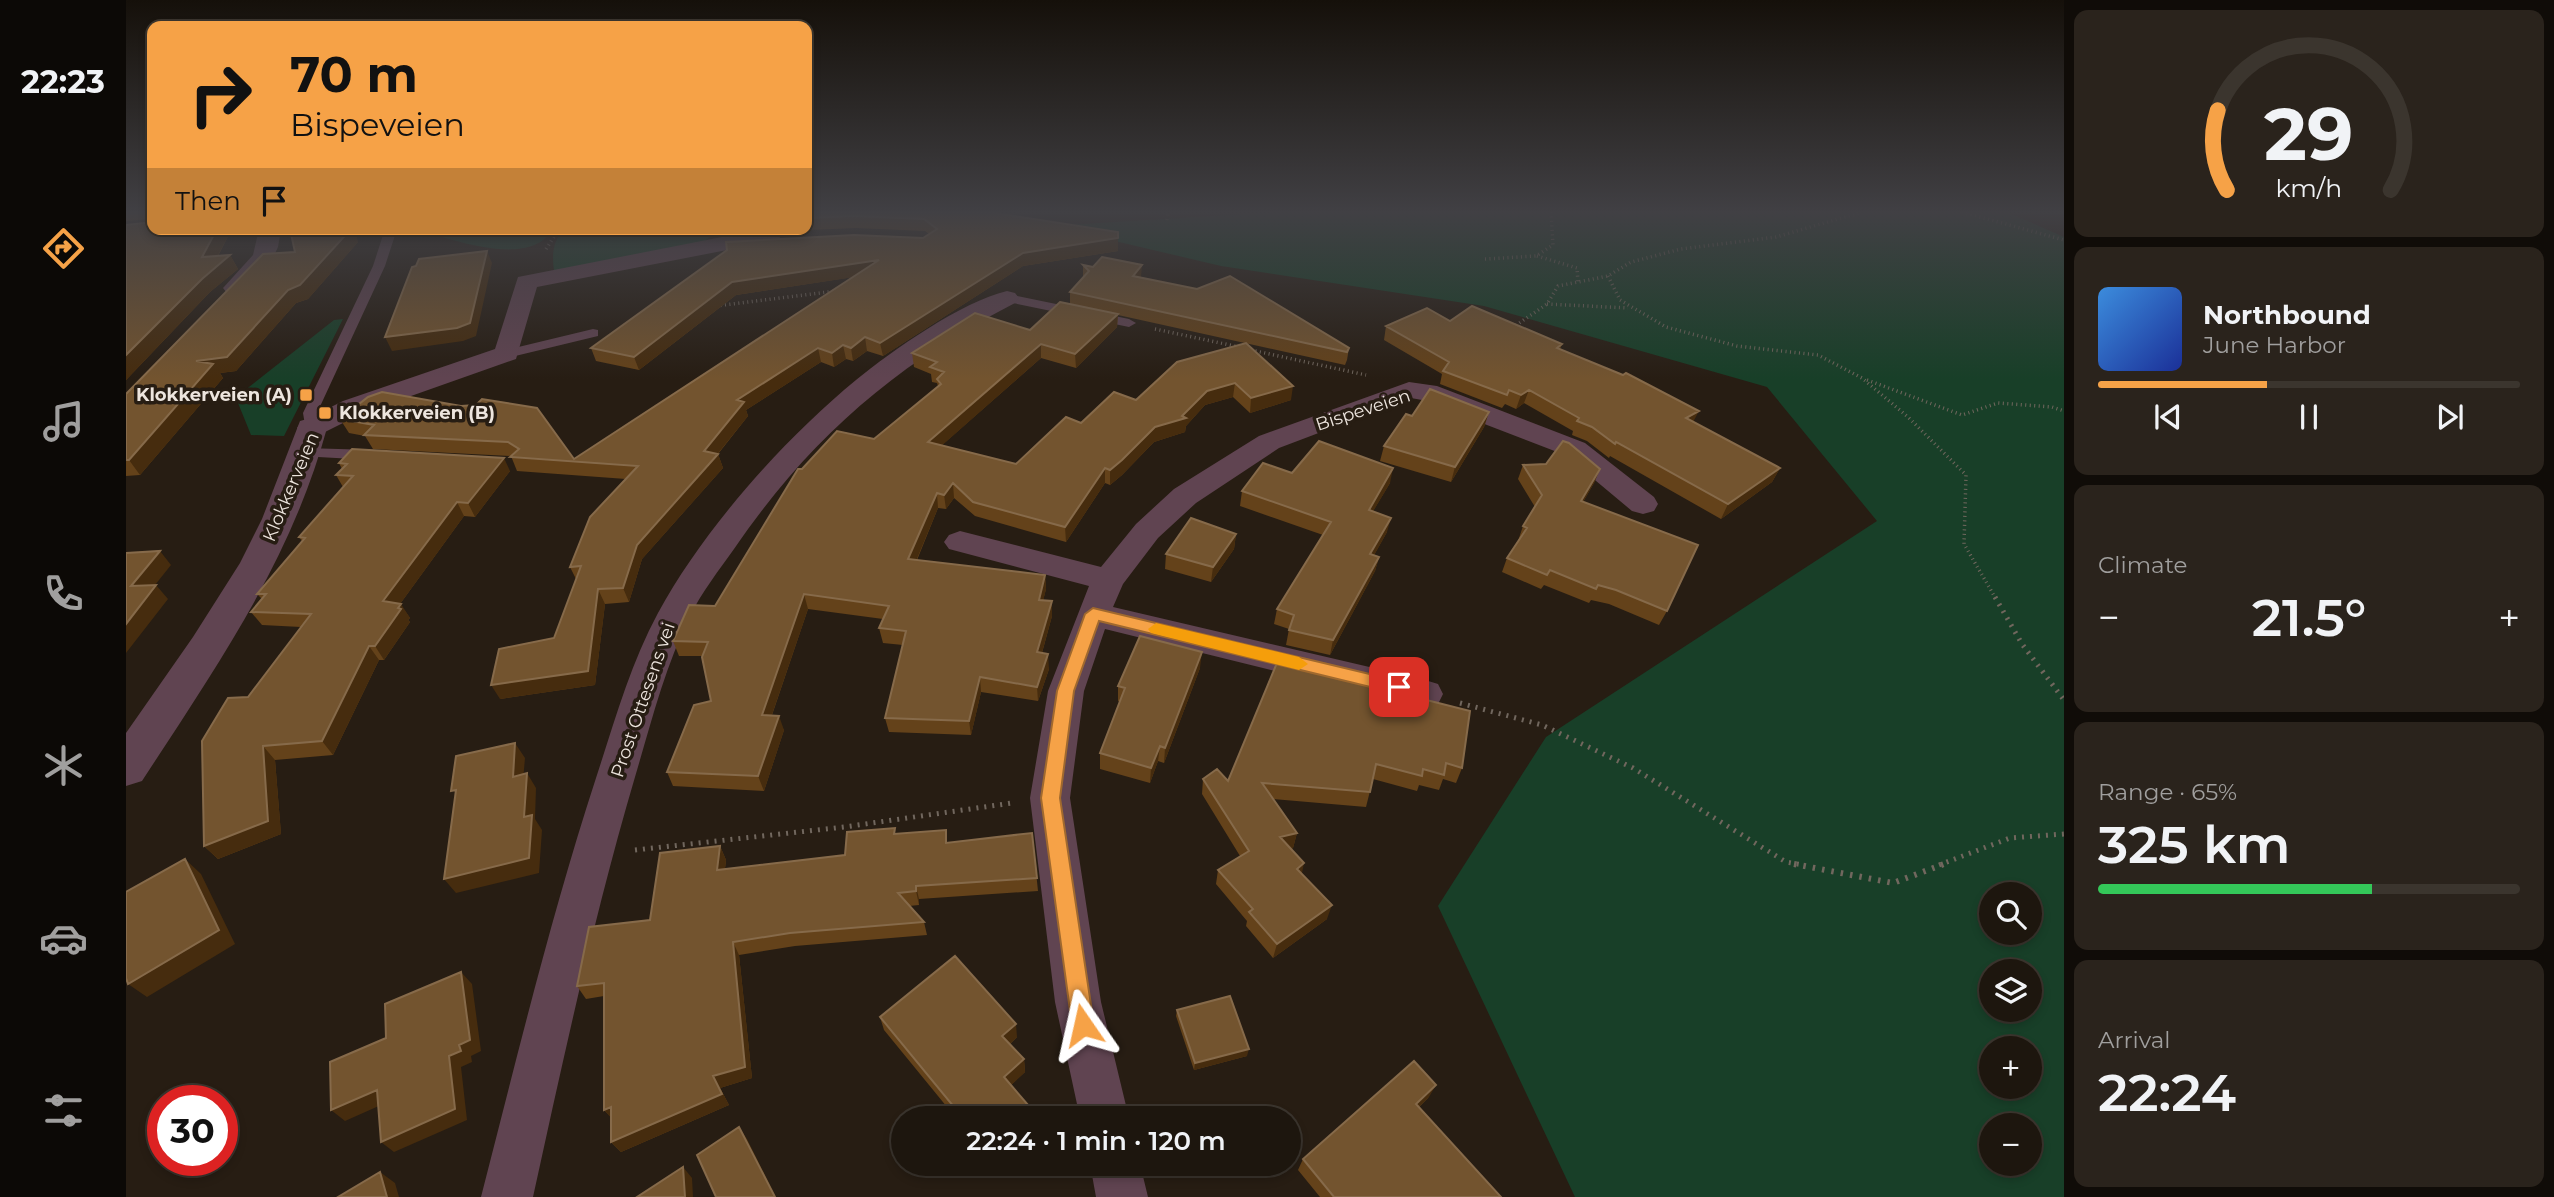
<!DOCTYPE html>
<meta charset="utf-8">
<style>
:root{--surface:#1d160e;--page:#2a231c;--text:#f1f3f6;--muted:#a09f9e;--line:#3b352e;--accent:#f6a247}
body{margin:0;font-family:Montserrat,sans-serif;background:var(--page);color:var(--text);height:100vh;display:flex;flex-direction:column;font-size:26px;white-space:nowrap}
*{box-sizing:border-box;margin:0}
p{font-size:23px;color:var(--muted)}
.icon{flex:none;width:38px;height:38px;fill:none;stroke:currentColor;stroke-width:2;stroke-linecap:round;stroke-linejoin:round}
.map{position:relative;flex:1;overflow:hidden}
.details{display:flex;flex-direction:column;gap:10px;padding:10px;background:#100c08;width:490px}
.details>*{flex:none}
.hud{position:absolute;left:21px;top:21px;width:665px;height:214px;border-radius:14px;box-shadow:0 4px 10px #0003,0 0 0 2px var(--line);background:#f6a247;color:#111;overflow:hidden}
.fabs{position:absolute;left:1853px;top:882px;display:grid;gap:14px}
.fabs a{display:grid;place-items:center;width:63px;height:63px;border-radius:50%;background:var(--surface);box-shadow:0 4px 10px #0003,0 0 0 2px var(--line);font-size:35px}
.speed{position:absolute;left:21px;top:1085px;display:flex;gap:14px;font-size:35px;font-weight:700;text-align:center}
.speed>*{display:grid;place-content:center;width:91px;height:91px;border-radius:50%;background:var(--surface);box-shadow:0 4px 10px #0003,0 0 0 2px var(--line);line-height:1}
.speed .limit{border:10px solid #d22;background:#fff;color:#111}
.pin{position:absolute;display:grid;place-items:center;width:60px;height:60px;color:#fff;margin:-30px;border-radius:14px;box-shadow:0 4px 10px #0006}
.me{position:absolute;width:77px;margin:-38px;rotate:349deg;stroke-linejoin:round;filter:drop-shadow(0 0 5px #0008)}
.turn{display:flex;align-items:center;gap:24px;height:147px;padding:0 28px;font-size:32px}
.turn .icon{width:91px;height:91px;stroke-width:2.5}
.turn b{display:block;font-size:49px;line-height:60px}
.then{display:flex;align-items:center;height:66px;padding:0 28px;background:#0003;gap:14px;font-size:26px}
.big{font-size:52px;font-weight:600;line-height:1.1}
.details .tile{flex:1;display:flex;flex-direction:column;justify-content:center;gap:10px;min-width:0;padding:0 24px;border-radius:14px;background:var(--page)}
.details .dial{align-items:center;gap:0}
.dial svg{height:182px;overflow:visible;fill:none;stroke:var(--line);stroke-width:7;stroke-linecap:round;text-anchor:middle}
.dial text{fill:var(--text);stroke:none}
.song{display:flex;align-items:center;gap:21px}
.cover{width:84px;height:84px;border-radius:10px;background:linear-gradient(135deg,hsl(210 70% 55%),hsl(230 70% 35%))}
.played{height:7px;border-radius:4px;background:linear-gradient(90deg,var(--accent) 40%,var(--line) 40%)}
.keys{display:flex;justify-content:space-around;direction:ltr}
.heat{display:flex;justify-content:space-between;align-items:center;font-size:38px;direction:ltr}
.charge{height:10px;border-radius:5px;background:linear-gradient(90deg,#34c759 65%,var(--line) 0)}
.trip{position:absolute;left:765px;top:1106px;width:410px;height:70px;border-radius:35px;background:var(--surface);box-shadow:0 4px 10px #0003,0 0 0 2px var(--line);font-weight:600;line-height:70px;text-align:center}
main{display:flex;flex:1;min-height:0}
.dock{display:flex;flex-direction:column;width:126px;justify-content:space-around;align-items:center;background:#0c0906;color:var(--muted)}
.dock .icon{width:49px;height:49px}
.dock .on{color:var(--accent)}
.dock b{font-size:32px;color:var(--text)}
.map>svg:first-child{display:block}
</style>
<main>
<nav class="dock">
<b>22:23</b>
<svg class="icon on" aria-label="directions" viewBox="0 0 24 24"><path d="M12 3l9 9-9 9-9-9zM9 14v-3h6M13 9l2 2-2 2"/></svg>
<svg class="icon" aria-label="music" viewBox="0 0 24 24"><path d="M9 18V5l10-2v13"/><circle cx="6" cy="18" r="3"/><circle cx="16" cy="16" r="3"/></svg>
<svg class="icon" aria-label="phone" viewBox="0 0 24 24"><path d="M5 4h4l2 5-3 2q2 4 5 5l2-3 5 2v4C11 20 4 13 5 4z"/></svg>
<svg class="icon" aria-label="climate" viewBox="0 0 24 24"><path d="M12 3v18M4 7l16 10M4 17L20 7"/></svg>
<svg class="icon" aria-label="car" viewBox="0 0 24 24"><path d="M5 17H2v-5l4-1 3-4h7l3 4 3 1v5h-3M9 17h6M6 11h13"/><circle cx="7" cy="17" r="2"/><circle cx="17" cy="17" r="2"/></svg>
<svg class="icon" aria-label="filters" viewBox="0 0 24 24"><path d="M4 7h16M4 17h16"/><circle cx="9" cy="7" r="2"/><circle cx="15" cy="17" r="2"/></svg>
</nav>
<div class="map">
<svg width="1938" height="1197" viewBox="0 0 1938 1197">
<rect width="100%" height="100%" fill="#271d13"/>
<path fill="#183f28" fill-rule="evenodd" d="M1148 212H1881L1938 237V1197H1449L1312 906 1420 737 1751 521 1641 387 1358 306 1095 266 925 226ZM1866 894H1904V933H1866ZM1866 971H1904V1010H1866ZM1866 1048H1904V1087H1866ZM1866 1125H1904V1164H1866Z
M288 229H427C403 270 324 238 288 229Z
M439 229H585L591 232 577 242 428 271C426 256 426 240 439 229Z
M217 319 158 436 125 435 112 403 114 394 208 320Z"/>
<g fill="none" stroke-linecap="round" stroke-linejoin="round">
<path stroke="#71675e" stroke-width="3.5" stroke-dasharray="1 3.5" stroke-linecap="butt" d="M1836 212 1938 240
M1041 220 1042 212
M420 249 433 229
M1411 256 1451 268 1452 282
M1359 259 1410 256 1427 245 1425 212
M1482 276 1494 300 1540 327 1611 346 1692 355 1736 378 1782 417 1840 475 1838 544 1870 599
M1421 304 1502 308
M590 306 710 291
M1386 328 1421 304 1432 286 1482 276 1505 262 1555 249 1650 237 1736 212
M1029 329 1113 347
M1125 350 1240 375
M1741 380 1836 415 1872 403 1926 407 1938 411
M72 401 161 396"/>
<path stroke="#71675e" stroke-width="5" stroke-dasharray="2 6" stroke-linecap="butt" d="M1869 597 1896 644 1938 700
M1334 703 1416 725 1507 768 1660 862 1677 865
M509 850 718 827 886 803
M1813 865 1884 838 1938 834"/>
<path stroke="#71675e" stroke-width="6" stroke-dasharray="2.5 7" stroke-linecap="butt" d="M1668 864 1767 883 1818 864"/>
<path fill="#604451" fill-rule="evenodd" d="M259 229H271L259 266 191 413 190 431H180L177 413 247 266Z
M881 294 1003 319 1010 323 1003 327 877 301V295Z
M467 329 472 330V336L381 358 374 354 376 351Z
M179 448 246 450 254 455 246 460 174 456 171 453Z"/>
<path fill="#604451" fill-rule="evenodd" d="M133 229H155L152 247 145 262 117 293H101L97 288 127 255Z
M645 234 653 236 656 241 653 246 601 250 411 287 390 359 237 413 195 434 185 436 175 434 171 428 175 422 217 401 369 349 392 277 601 236Z
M881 291 889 293 893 298 889 303C770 364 684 438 608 549 593 570 576 592 564 616 539 667 525 723 509 777 468 916 438 1056 407 1197H355C391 1057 425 916 470 778 488 723 504 665 532 613 577 530 657 440 730 380 767 350 835 302 881 291Z
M1283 382 1311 386 1459 443 1528 497 1532 504 1528 511 1517 514 1506 511 1439 455 1296 400 1285 398 1153 448 1070 503 1032 538 997 584 987 607 1299 680 1312 684 1317 694 1312 704 1299 708 979 629 958 691 944 798 975 1002 1003 1118H954L929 1002 904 798 922 691 963 586 823 549 818 542 823 535 834 531 975 567 1010 524 1048 489 1133 436Z
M964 1164H1014L1022 1197H970Z"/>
<path fill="#604451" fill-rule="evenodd" d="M185 418 196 421 201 428C165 561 90 667 16 781L0 786V733L67 637 114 563 136 519 174 421Z"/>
</g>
<path fill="#64421a" d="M0 212H26V229H106L92 256 104 255 112 269 84 292 0 380V225L26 222 24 219 0 221Z
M681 212H862L992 251 897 266 757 356 741 351 727 361 720 359 708 367 695 362 620 410 622 416 592 454 597 468 516 559 503 602 479 604 469 685 374 699 428 638 450 579 444 567 500 479 391 471 385 456 247 449 239 436 223 433 214 419 242 397 448 459 727 277 610 295 513 370 470 361 465 348 601 250 797 238 803 234 799 231 730 228 635 232 634 229H681Z
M232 242 182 299 170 303 110 371 94 373 97 378 14 475 0 476V394L169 252Z
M957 265 1015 277 1223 348 1221 360 1219 365 992 315 991 327 950 368 915 358 816 445 890 464 955 423 1010 400 1051 362 1165 400 1124 413 1107 397 1079 405 1060 426 1059 432 1028 442 996 475 984 485 979 483 940 542 849 516 828 498 820 509 812 508 791 560 919 575 920 589 917 600 926 601V616L916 653 923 669 912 701 855 692 845 735 763 732 759 718 777 645 757 643 753 628 757 619 682 609 646 715 658 730 638 791 547 786 541 772 585 701 577 656H553L547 641 589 606 676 469 748 439 812 386 811 383 806 382 805 374 788 367 786 353 904 330 944 304V292L957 277Z
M1324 321 1436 344 1434 349 1567 422 1654 468 1646 482 1595 519 1484 456 1483 458 1461 441 1446 435 1447 431 1398 403 1390 409 1379 404 1376 408 1314 384 1316 374 1258 340 1260 326Z
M1363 412 1358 427 1325 482 1254 461 1258 446 1286 416Z
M213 463 384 471 349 517 338 516 274 604 284 618 282 620 284 622 258 660H253L207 755 149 760 155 834 92 859 78 846 122 697 175 627 136 625 125 612 136 599 131 594 176 541 173 537 217 487 210 475 216 469Z
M1397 465 1474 469 1468 483 1457 502 1541 611 1533 625 1483 604 1465 600 1463 603 1418 585 1415 589 1376 572 1381 558 1392 541 1397 526 1409 507 1392 479Z
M1166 473 1264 483 1247 511 1261 532 1248 555 1253 557 1249 571 1204 655 1160 645 1163 629 1148 624 1151 609 1197 535 1114 506 1116 491Z
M1110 534 1108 549 1085 582 1039 569 1040 554Z
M1074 668 1038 763 1032 761 1024 783 974 769V753L994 702 992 701V686Z
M1192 668 1191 672 1336 768 1330 783 1317 779 1313 790 1293 785 1291 791 1247 779 1240 807 1147 799 1171 833 1167 848 1165 849 1176 874 1201 919 1147 958 1120 926 1121 921 1090 884 1092 870 1114 856 1076 794 1077 779 1102 781Z
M906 833 912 891 793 899V905L783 906 798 922 801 935 669 946 613 955 626 1078 594 1088 603 1105 495 1152 485 1142V1117L478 1110V996L460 999 451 986 524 920 594 846 600 860 599 869 719 855 770 834 822 843Z
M1051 1010 1121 1056 1068 1070 1050 1016Z
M754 1017 891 1037 884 1044 898 1059 899 1072 885 1085 902 1105 904 1117 902 1118H830L758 1030Z
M1303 1097 1293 1107 1375 1197H1194L1172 1170 1177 1159Z"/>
<path fill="#462c0e" d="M91 229H106L84 270 76 257Z
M225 229H229L232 242 182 299 170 303 110 371 94 373 97 378 14 475 3 460 70 361 162 290Z
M992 238V251L897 266 757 356 754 343 897 253Z
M361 251 366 263 350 336 337 341 266 351 259 337Z
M104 255 112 269 84 292 0 380V355L76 279Z
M753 260 755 273 610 295 513 370 508 357 606 282Z
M1016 265 1015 277 1007 276Z
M992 314 991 327 950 368 949 354Z
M739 337 741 351 727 361 725 348Z
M915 344V358L804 456 802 442Z
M717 345 720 359 708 367 706 353Z
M692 348 695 362 620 410 622 416 589 457 592 454 597 468 516 559 503 602 497 588 511 545 578 451 611 400Z
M1109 383 1107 397 1079 405 1060 426 1059 432 1028 442 996 475 984 485V470L1029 427 1056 416 1081 391Z
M1167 386 1165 400 1124 413 1125 398Z
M1403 390 1398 403 1390 409 1395 395Z
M1573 411 1566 424 1560 418Z
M1363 412 1358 427 1325 482 1329 467Z
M378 458 384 471 349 517 342 503Z
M979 468V483L940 542 939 527Z
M1267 468 1264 483 1239 525 1243 510Z
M1654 468 1646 482 1595 519 1602 504Z
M1474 469 1468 483 1449 516 1455 501Z
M827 483 828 498 820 509 818 495Z
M811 493 812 508 785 573 782 559Z
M331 502 338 516 266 615 257 601Z
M1265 518 1261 532 1241 568 1244 554Z
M1110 534 1108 549 1085 582 1087 567Z
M34 551 45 565 17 600 5 586Z
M1253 557 1249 571 1204 655 1207 640Z
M919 575 920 589 914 615 913 600Z
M30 585 42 599 0 653V624Z
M472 589 479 604 469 685 374 699 365 685 462 671Z
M678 594 682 609 641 729 636 715Z
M926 601V616L912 667 911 652Z
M275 604 284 618 282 620 284 622 258 660 249 646Z
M243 646 253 660 207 755 196 741Z
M1076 652 1074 668 1038 763 1039 748Z
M922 654 923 669 912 701 911 687Z
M854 677 855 692 845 735 843 721Z
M653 716 658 730 638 791 632 776Z
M389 743 399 758 396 792 387 777Z
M137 746 149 760 155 834 92 859 78 846Z
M1034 746 1032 761 1024 783 1025 768Z
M401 773 410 788 409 819 416 830 413 873 330 893 318 879 398 817Z
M1171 833 1167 848 1151 852 1154 837Z
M594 846 600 860 597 883 591 870Z
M59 859 75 874 109 944 21 997 2 984Z
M1178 863 1175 878 1171 869Z
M790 886 793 899V905L790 891Z
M1206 905 1201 919 1147 958 1151 944Z
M607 942 613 955 626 1078 594 1088 603 1105 495 1152 485 1142 587 1076Z
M335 972 346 984 355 1051 345 1056 346 1062 335 1067 341 1120 268 1152 255 1142 323 1056Z
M890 1024 891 1037 878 1049 876 1036Z
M1123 1049 1121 1056 1068 1070 1069 1063Z
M898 1059 899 1072 880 1090 878 1077Z
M1310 1085 1303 1097 1283 1116 1290 1104Z
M251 1090 264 1101 219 1121 205 1110Z
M902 1105 904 1117 902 1118H888Z
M485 1107 488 1121 478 1110Z
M613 1127 621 1139 650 1197H649Z
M557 1167 566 1178 567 1197H559Z
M254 1172 269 1183 273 1197H261Z"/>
<path fill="#73542f" stroke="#866a4a" stroke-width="2" d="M681 212H862L992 232V238L897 253 754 343 739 337 725 348 717 345 706 353 692 348 611 400 618 402 578 451 592 454 511 545 497 588 472 589 462 671 365 685 373 649 428 638 455 566 444 567 464 517 512 466 384 457 393 449 382 442 238 435 248 425 214 419 242 397 256 392 335 406 350 405 356 399 411 408 448 459 753 260 606 282 508 357 465 348 601 250 600 242 728 235 797 238 811 229 798 219 728 216 681 218Z
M26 222V229H91L76 257 104 255 76 279 0 355V225Z
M164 229H225L174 285 162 290 101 357 70 361 87 364 3 460H0V394L137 254 169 252Z
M361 251 344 323 331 328 259 337 286 267 290 266 293 259Z
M976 257 1016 265 1007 276 1071 289 1104 276 1223 348 1221 352 944 292 963 271 957 265 967 267Z
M934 302 992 314 949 354 915 344 802 442 890 464 940 417 955 423 988 392 1010 400 1051 362 1120 343 1167 386 1125 398 1109 383 1081 391 1056 416 1060 418 1029 427 996 460 984 470 979 468 939 527 847 502 827 483 818 495 811 493 782 559 919 575 913 600 926 601 911 652 922 654 911 687 854 677 843 721 759 718 780 631 753 628 763 606 678 594 636 715 653 716 632 776 541 772 568 705 585 701 576 657 582 642 547 641 563 605 589 606 672 469H676L711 431 748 439 815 384 811 379 818 372 804 367 811 362 786 353 849 313 904 330Z
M1346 306 1436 344 1431 348 1497 375 1500 373 1573 411 1560 418 1654 468 1602 504 1490 442 1489 444 1466 427 1451 421 1453 418 1403 390 1395 395 1383 390 1381 395 1317 371 1323 362 1260 326 1301 308 1324 321Z
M1304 389 1363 412 1329 467 1258 446 1280 414 1286 416Z
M1193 441 1267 468 1243 510 1265 518 1244 554 1253 557 1207 640 1163 630 1168 615 1151 609 1205 522 1116 491 1137 463 1166 473Z
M1437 441 1443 443 1474 469 1455 501 1572 545 1541 611 1490 590 1472 585 1470 589 1424 570 1421 575 1381 558 1401 528 1397 526 1416 495 1397 465 1420 464Z
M226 449 378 458 342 503 331 502 257 601 275 604 272 608 275 609 249 646H243L196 741 137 746 142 821 78 846 76 741 102 698 122 697 185 614 125 612 140 594H131L179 538 173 537 227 476 210 475 221 464 213 463Z
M1065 518 1110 534 1087 567 1040 554Z
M34 551 5 586 30 585 0 624V553Z
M1014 636 1076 652 1039 748 1034 746 1025 768 974 753 999 688 992 686Z
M1153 658 1192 668 1190 672 1344 711 1336 768 1320 763 1318 775 1297 769 1296 776 1250 764 1244 792 1136 783 1171 833 1154 837 1178 863 1171 869 1206 905 1151 944 1123 912 1127 909 1092 870 1123 851 1077 779 1091 769 1102 781Z
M389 743 387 777 401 773 398 817 406 815 403 858 318 879 330 790 325 791 330 756Z
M769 828 768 834 820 830V843L906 833 911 878 790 886V891L772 893 798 922 664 933 607 942 619 1067 587 1076 596 1094 485 1142V1107L478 1110V983L451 986 463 927 524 920 534 853 594 846 591 870 719 855 721 832Z
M59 859 93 930 2 984 0 978V892Z
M829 956 890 1024 876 1036 898 1059 878 1077 902 1105 888 1118H837L754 1017Z
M335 972 344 1040 333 1045 335 1051 323 1056 329 1109 255 1142 251 1090 205 1110 204 1062 260 1038 259 1004Z
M1104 996 1123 1049 1069 1063 1051 1010Z
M1288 1061 1310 1085 1290 1104 1375 1197H1208L1177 1159Z
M613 1127 649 1197H590L571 1155Z
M557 1167 559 1197H511Z
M254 1172 261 1197H212Z"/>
<linearGradient id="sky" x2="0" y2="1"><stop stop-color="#15100a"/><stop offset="0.56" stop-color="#414044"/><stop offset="1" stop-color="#414044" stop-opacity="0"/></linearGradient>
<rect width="1938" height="379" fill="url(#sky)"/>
<path fill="#f6a247" stroke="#a0692e" stroke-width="2" d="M967 608 1273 681 1282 687 1273 694 973 621 948 691 934 798 968 1025 965 1033 957 1036 949 1033 946 1025 915 798 931 691 959 614Z"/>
<path fill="#f59e0b" d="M1030 623 1173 657 1182 664 1173 670 1025 633 1022 629Z"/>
<g fill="#f6a247" stroke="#271d13" stroke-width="2.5">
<rect x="173" y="388" width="14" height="14" rx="3.5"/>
<rect x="192" y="406" width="14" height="14" rx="3.5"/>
</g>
<g text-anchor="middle" stroke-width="7" stroke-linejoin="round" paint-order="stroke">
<g font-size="18" font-weight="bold" fill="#ede5de" stroke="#271d13" text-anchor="end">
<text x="166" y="401">Klokkerveien (A)</text>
<text x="213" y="419" text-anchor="start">Klokkerveien (B)</text>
</g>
<g font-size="18" fill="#ede5de" stroke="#271d13">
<text transform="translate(1237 410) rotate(-18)" y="6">Bispeveien</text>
<text transform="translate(165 487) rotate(-67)" y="6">Klokkerveien</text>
<text transform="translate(517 700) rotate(-71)" y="6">Prost Ottesens vei</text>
</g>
</g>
</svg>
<div class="fabs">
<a><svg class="icon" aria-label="search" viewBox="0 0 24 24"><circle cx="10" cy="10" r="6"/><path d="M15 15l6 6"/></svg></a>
<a><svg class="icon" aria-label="layers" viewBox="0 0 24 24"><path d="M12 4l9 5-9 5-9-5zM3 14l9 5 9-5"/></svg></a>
<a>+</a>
<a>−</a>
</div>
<div class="speed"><div class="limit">30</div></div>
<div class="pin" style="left:1273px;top:687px;background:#d93025"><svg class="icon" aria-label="arrive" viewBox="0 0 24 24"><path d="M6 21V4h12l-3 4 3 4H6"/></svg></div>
<svg class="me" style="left:957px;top:1025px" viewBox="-20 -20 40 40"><path d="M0-17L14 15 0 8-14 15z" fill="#f6a247" stroke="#fff" stroke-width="4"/></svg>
<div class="trip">22:24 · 1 min · 120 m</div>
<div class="hud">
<div class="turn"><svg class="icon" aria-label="right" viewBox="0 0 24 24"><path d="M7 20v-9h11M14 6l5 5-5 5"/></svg><div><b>70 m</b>Bispeveien</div></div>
<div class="then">Then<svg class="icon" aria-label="arrive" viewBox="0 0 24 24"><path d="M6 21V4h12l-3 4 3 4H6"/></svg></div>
</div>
</div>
<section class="details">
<div class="tile dial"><svg viewBox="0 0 100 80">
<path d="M14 69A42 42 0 1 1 86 69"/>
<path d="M14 69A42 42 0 0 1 10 34" stroke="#f6a247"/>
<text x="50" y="56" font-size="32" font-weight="700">29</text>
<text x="50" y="72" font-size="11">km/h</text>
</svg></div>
<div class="tile">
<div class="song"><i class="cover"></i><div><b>Northbound</b><p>June Harbor</p></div></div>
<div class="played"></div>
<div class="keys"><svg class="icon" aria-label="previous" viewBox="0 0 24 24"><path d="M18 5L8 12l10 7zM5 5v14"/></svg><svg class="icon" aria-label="pause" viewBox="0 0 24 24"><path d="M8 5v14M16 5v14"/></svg><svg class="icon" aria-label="next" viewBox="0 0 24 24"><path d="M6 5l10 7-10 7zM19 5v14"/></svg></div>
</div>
<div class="tile"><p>Climate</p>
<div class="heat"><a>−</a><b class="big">21.5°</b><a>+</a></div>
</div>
<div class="tile"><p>Range · 65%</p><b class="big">325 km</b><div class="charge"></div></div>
<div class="tile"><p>Arrival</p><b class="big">22:24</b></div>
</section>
</main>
